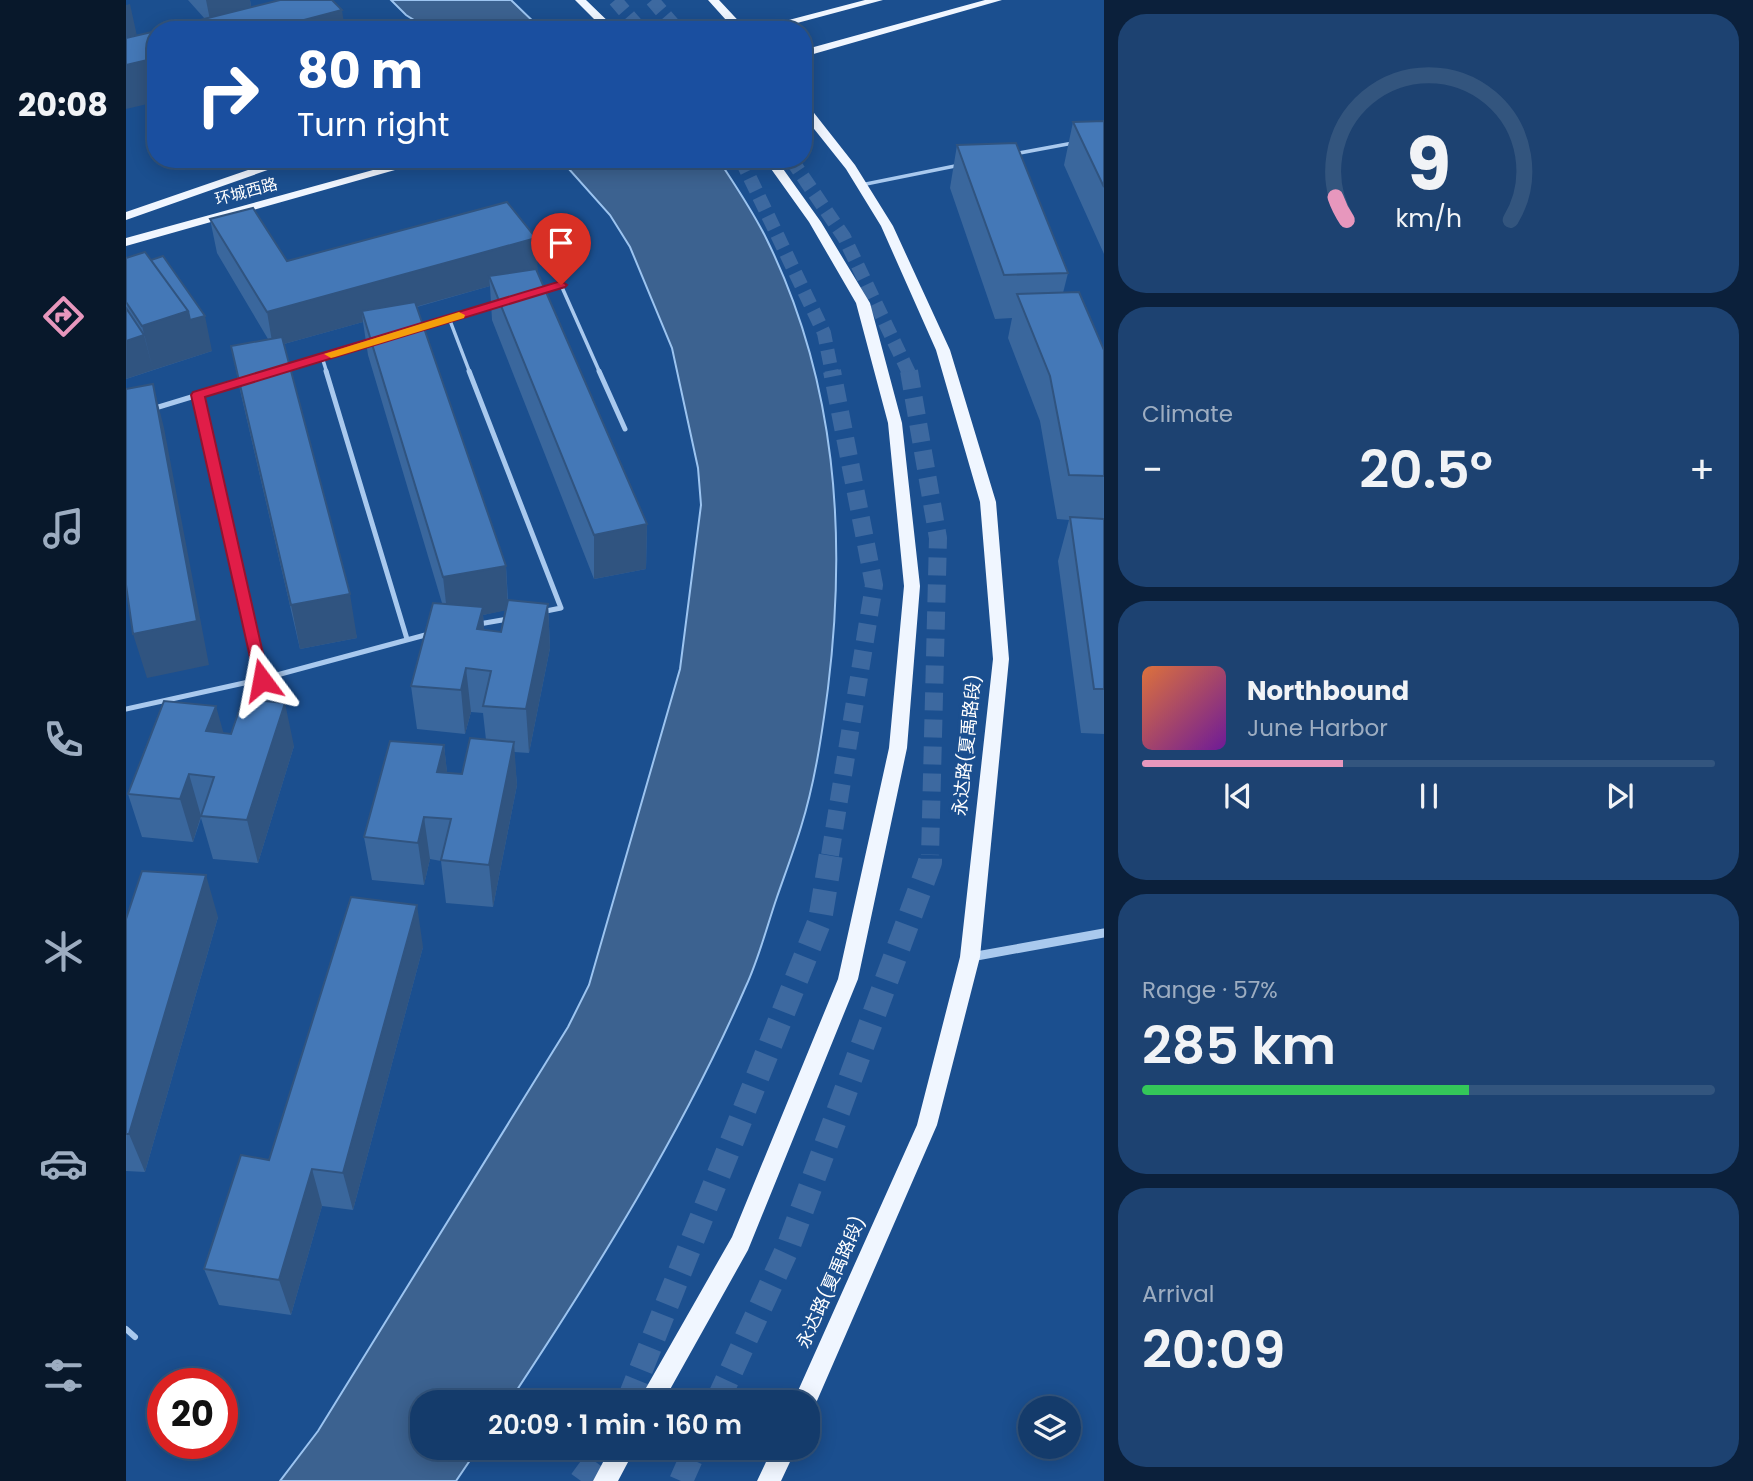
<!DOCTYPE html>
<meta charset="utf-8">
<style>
:root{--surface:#143b6b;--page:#1d4271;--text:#f1f3f6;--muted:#9dadc1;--line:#33557e;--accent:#e797bd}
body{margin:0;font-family:Poppins,"Noto Sans SC",sans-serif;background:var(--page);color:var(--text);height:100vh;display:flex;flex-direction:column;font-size:26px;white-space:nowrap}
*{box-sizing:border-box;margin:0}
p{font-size:23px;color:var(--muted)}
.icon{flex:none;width:38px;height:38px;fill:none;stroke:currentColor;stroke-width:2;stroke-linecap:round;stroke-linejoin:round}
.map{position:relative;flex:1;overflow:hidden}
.details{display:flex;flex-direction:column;gap:14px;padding:14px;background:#0b203b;width:649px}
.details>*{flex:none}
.top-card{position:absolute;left:21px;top:21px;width:665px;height:147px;border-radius:28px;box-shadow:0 4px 18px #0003,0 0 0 2px var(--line);background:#1a4fa0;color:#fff;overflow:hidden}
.buttons{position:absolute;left:892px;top:1396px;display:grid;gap:14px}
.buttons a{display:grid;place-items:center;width:63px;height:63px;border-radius:50%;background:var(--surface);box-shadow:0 4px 18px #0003,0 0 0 2px var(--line);font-size:35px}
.speed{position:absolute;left:21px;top:1368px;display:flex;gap:14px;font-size:35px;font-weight:700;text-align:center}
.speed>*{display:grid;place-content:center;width:91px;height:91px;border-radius:50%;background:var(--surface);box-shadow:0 4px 18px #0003,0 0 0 2px var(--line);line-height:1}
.speed .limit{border:10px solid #d22;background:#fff;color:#111}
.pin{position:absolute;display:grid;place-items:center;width:60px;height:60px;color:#fff;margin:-72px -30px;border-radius:50% 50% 50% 0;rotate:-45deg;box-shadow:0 0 7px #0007}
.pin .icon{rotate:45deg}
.me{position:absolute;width:77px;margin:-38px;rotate:347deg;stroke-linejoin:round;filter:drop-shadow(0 0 5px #0008)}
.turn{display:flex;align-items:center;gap:24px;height:147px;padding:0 35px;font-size:32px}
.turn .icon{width:91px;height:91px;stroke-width:2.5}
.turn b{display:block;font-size:49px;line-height:60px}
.big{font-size:52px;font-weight:600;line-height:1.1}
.details .tile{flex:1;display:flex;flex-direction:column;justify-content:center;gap:10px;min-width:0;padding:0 24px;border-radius:28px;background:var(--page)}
.details .dial{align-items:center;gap:0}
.dial svg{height:182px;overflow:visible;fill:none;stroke:var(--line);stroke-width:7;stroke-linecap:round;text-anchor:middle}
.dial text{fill:var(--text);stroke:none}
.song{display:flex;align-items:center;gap:21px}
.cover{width:84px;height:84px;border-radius:10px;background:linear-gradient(135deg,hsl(20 70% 55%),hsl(280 70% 35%))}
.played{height:7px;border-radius:4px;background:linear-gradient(90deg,var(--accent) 35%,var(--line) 35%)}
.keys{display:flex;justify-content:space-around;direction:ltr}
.heat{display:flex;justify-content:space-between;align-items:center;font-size:38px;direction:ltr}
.charge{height:10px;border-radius:5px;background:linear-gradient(90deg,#34c759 57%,var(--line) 0)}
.trip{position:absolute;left:284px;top:1390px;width:410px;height:70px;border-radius:28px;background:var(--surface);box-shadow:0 4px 18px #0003,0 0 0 2px var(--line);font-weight:600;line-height:70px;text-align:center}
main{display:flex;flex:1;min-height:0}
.tab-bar{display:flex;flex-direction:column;width:126px;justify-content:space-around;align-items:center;background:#08182b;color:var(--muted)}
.tab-bar .icon{width:49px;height:49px}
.tab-bar .current{color:var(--accent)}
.tab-bar b{font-size:32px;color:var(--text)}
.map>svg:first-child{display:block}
</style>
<main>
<nav class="tab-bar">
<b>20:08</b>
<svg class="icon current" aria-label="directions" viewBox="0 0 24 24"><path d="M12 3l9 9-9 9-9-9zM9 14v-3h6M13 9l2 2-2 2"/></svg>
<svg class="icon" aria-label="music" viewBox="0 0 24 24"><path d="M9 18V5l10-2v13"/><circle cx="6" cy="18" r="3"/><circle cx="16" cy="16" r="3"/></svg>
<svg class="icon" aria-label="phone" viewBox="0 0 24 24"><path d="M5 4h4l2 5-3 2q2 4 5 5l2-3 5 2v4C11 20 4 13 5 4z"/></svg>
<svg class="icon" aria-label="climate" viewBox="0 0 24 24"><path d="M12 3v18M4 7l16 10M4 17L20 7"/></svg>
<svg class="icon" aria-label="car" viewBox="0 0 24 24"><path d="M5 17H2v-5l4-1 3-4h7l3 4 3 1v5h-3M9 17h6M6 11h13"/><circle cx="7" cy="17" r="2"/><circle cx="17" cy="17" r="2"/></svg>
<svg class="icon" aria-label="filters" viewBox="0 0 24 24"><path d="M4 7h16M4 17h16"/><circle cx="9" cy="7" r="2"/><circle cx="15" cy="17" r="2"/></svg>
</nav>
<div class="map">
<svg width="978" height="1481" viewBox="0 0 978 1481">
<rect width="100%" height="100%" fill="#1b4f8f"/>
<path fill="#3c6290" stroke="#9cc4f0" stroke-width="2" d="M265 0H385L416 30H304L280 15Z
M434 159H592C609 185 627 211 641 240 710 381 721 534 702 688 696 734 689 782 675 827 668 850 659 874 651 897 641 926 633 958 620 986 556 1133 471 1269 383 1402H296V1447H353L330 1481H154L192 1431 442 1027 463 985 554 669 575 505 572 468 546 348 504 247 484 215Z"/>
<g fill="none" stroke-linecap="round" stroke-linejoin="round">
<path stroke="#3d69a0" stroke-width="14" stroke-dasharray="14 7" stroke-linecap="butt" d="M489 0 515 30
M526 0 552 30
M615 159 698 333 706 373
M665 159 718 237 783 373"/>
<path stroke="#3d69a0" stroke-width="18" stroke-dasharray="18 9" stroke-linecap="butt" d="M783 371 812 538 804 855
M704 855 748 585 706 371"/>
<path stroke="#3d69a0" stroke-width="24" stroke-dasharray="24 11" stroke-linecap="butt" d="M502 1402 694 920 705 854
M591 1402 663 1245 804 862V854
M455 1481 480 1447
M555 1481 570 1447"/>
<path stroke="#a9c9ee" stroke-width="3.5" d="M888 154 947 143
M735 185 834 165
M415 291 435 285 474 373
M323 318 344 373
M291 328 372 304
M196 357 201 373
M157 369 245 342"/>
<path stroke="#a9c9ee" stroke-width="5" d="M200 371 281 639
M343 371 435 608 415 612
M473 371 499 429
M72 395 136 679
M26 409 118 381
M353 624 382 619
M0 709 136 679 303 634"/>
<path stroke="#a9c9ee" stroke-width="6" d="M0 1329 9 1337"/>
<path stroke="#a9c9ee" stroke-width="9" d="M845 957 978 933"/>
<path fill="#f0f6ff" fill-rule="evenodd" d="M449 0H460L491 30H479Z
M582 0H593L621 30H609Z
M739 0H757L645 30H625Z
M859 0H876L677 57V50Z
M677 103 681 104 729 165 767 226 824 350 870 502 883 659 854 957 811 1125 687 1410 681 1413V1402H667L791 1125 834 957 867 659 854 502 810 350 755 226 720 169 677 115Z
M154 159H173L0 220V212Z
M287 159H308L0 246V238Z
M638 159H650L695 222 744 303 776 423 794 586 781 748 732 979 622 1250 537 1402H512L606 1237 712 979 763 748 778 586 762 423 730 303 683 222Z
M485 1447H510L492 1481H467Z
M647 1447H671L655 1481H631Z"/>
</g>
<path fill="#3a679d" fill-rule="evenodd" d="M62 0H124L125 7 79 19Z
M978 121V254L938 165 947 122Z
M831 145 942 273 937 293 978 350V734L955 733 932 561 943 520 931 519 914 421 882 338 886 318 869 319 824 188Z
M84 219 161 261 411 272 521 524 520 569 468 579 366 320 364 286 291 307 380 566 382 600 422 604 424 648 403 753 388 752 391 785 367 907 320 903 315 861 304 859 298 885 246 880 238 837 318 745 321 773 336 774 360 740 357 713 345 712 339 734 291 729 285 686 316 603 242 355 237 322 158 344 231 638 174 649 114 390 105 346 142 339 91 253ZM379 610 375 632 358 630 357 615Z
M0 258 86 351 0 379Z
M97 733 168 746 132 863 87 859 75 818 67 842 16 837 2 794Z
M92 917 19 1172 0 1171V919Z
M297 947 227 1210 196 1206 165 1315 93 1305 78 1269 143 1160Z"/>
<path fill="#305480" d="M80 0H124L126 14 85 25Z
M4 4 13 45 0 48V5Z
M216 10 219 30H140Z
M30 58V102L0 109V65Z
M410 238 412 272 363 276 364 286 239 321 236 311 237 322 147 347 141 312Z
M62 311 79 316 86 351 27 370 16 326Z
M18 335 27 370 0 379V341Z
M27 384 38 428 83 665 21 678 7 634Z
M521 524 520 569 468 579V535Z
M380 566 382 610 357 615 360 651 322 621 317 577Z
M224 594 231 638 174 649 165 605Z
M422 604 424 648 403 753 400 709Z
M340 668 345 712 339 734 335 690Z
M159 703 168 746 132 863 121 820Z
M90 706 102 749 80 731Z
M388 742 391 785 367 907 363 865Z
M318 745 323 789 311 772Z
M63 774 75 816 67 842 54 799Z
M298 817 304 859 298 885 292 843Z
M80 875 92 917 19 1172 3 1134Z
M291 905 297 947 227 1210 217 1173Z
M186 1169 196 1206 165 1315 153 1280Z"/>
<path fill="#4478b7" stroke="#305480" stroke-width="2" d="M154 0H206L216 10 140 30H34Z
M30 31V58L0 65V38Z
M978 121V187L947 122Z
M890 143 942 273 878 275 831 145Z
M381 202 410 238 141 312 84 219 127 208 161 261Z
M19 252 62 311 16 326 0 302V258Z
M37 256 79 316 64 320 62 311 25 260Z
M410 269 521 524 468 535 363 276Z
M953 292 978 350V476L943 475 924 376 891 294Z
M289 302 380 566 317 577 236 311Z
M0 308 18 335 0 341Z
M156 337 224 594 165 605 105 346Z
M27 384 71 621 7 634 0 585V389Z
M944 517 978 519V689H968Z
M382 600 422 604 400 709 357 706 365 671 340 668 335 690 285 686 307 603 357 607 351 629 375 632Z
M117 699 159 703 121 820 75 816 88 777 63 774 54 799 2 794 38 701 90 706 80 731 105 734Z
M344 738 388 742 363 865 315 860 325 819 298 817 292 843 238 837 264 741 318 745 311 772 336 774Z
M16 871 80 875 3 1134H0V919Z
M225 897 291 905 217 1173 186 1169 153 1280 78 1269 115 1155 143 1160Z"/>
<path fill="#e11d48" stroke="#92132f" stroke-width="2" d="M435 281 441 285 439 287 79 397 143 680 141 684H130L65 395 67 392Z"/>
<path fill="#f59e0b" d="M333 312 339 315 338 318 209 357 205 358 198 354Z"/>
<g text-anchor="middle" stroke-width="6" stroke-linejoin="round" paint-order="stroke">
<g font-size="16" fill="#fff" stroke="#1b4f8f">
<text transform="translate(120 191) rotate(-15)" y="6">环城西路</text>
</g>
<g font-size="18" fill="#fff" stroke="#1b4f8f">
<text transform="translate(841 745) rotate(-84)" y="6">永达路(夏禹路段)</text>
<text transform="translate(705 1282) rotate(-66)" y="6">永达路(夏禹路段)</text>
</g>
</g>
</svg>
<div class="buttons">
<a><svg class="icon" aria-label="layers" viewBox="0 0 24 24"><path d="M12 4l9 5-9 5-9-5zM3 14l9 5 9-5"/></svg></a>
</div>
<div class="speed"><div class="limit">20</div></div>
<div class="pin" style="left:435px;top:285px;background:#d93025"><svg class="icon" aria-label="arrive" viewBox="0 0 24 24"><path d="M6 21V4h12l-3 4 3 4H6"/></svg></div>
<svg class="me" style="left:136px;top:680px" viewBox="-20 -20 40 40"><path d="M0-17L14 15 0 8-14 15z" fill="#e11d48" stroke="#fff" stroke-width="4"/></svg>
<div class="trip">20:09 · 1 min · 160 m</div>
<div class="top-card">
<div class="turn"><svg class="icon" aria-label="right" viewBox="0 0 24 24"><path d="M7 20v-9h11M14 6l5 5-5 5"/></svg><div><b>80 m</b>Turn right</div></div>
</div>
</div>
<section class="details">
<div class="tile dial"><svg viewBox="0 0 100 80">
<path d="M14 69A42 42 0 1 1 86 69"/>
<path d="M14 69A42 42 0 0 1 9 59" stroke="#e797bd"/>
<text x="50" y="56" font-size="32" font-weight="700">9</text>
<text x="50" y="72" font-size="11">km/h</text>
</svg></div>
<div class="tile"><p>Climate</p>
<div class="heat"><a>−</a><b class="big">20.5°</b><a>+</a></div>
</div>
<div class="tile">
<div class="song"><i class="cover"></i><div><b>Northbound</b><p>June Harbor</p></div></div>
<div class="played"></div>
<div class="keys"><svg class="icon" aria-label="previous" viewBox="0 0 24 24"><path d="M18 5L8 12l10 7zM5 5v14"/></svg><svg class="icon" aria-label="pause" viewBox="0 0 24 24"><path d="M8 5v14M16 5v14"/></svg><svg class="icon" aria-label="next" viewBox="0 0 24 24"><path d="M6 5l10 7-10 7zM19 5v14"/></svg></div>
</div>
<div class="tile"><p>Range · 57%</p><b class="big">285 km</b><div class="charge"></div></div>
<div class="tile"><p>Arrival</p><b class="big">20:09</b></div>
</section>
</main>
